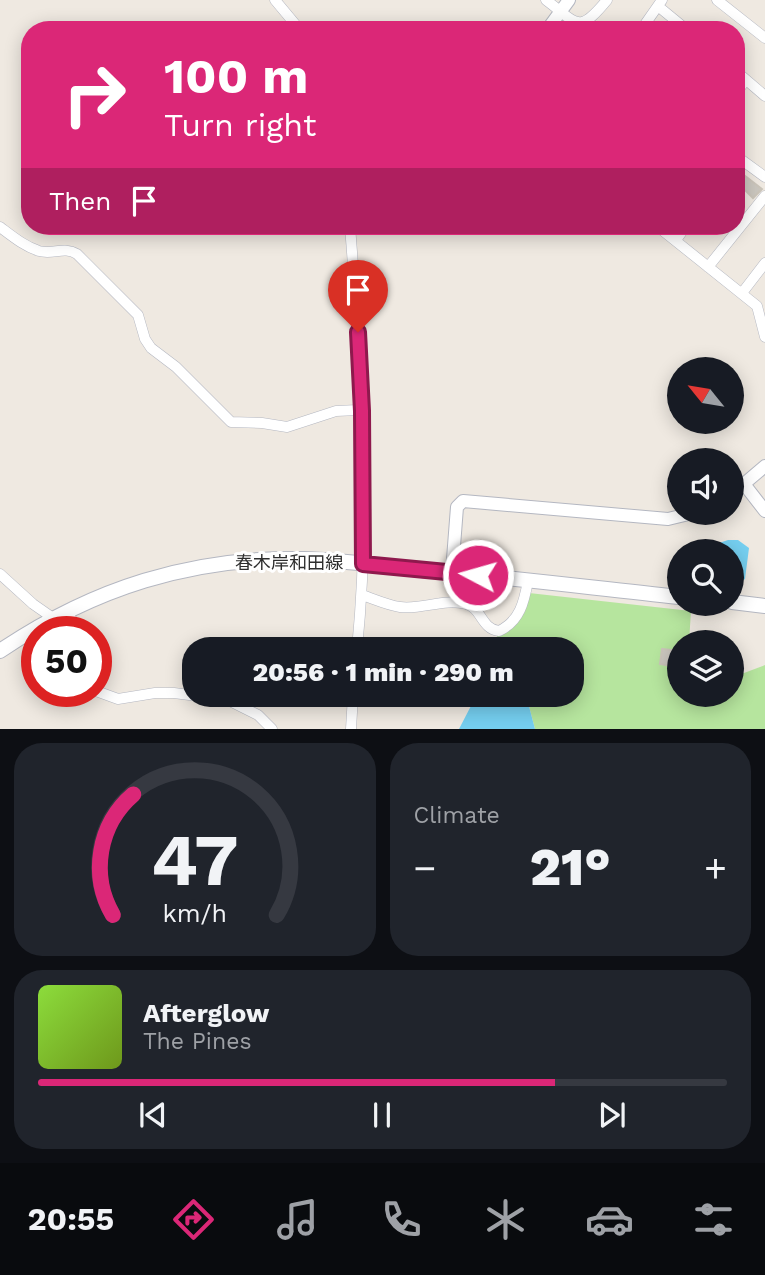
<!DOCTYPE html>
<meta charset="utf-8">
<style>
:root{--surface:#171b24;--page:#20242c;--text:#f1f3f6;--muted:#9ea1a6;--line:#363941;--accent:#db2777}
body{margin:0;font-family:"Work Sans","Noto Sans JP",sans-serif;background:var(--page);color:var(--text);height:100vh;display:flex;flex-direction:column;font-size:26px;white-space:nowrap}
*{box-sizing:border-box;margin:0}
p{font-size:23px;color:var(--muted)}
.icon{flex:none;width:38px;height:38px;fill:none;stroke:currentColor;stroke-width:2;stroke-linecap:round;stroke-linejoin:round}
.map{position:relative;height:729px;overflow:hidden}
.panel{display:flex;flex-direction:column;gap:14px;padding:14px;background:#0d0f14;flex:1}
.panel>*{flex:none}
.guide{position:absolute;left:21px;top:21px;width:724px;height:214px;border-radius:28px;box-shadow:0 4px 18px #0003;background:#db2777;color:#fff;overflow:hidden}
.needle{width:46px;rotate:300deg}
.fabs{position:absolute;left:667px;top:357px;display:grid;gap:14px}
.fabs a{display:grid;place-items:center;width:77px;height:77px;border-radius:50%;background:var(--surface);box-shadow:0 4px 18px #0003;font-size:35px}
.speed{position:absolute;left:21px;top:616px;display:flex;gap:14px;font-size:35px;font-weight:700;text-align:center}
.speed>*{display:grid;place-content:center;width:91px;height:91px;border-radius:50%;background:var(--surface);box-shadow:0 4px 18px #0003;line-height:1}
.speed .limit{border:10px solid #d22;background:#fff;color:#111}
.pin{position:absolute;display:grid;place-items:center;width:60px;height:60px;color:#fff;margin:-72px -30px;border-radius:50% 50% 50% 0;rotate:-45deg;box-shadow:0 0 7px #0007}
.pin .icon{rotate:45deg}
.me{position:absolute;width:77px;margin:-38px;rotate:276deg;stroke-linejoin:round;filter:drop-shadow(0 0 5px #0008)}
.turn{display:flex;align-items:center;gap:24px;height:147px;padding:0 28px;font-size:32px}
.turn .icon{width:91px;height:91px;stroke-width:2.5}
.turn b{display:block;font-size:49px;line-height:60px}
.then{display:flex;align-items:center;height:66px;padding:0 28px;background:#0003;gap:14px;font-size:26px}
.big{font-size:52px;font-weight:800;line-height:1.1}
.panel .card{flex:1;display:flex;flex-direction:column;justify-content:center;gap:10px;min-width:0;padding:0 24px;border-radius:28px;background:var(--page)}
.panel .dial{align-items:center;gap:0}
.dial svg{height:182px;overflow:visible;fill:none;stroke:var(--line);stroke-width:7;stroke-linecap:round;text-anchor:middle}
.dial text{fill:var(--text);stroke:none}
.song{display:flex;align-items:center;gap:21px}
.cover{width:84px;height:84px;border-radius:10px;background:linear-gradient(135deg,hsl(90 70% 55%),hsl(80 70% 35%))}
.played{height:7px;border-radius:4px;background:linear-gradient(90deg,var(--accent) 75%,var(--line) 75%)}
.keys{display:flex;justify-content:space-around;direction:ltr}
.heat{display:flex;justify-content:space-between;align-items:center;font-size:38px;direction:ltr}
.panel .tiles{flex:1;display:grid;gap:14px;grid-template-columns:1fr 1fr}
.card:last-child{grid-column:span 2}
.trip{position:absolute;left:182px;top:637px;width:402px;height:70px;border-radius:28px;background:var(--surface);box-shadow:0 4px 18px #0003;font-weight:800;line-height:70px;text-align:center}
.tabs{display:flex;height:112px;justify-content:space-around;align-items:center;background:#090b0e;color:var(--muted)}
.tabs .icon{width:49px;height:49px}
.tabs .selected{color:var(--accent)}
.tabs b{font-size:32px;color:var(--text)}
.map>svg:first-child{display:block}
</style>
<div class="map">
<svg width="765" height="729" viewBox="0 0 765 729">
<rect width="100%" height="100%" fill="#efe9e1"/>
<path fill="#b6e59e" d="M529 593 691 611 689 642H679V695H732V672L744 673 765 665V729H535L526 695H572V649H496L497 636 510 628Z"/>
<path fill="#75cff0" d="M728 540H738L749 548 745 579 739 583 732 585V551H706L710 546Z
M472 695H526L535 729H459L473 702Z"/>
<path fill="#cbc7bf" stroke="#cbc5ba" stroke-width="2" d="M740 172 762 189 753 198 737 182V176Z
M662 649 679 651 677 667 660 664Z"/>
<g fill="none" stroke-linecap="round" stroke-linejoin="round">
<g stroke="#b4b7c1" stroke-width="11">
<path id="minor" d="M275 0 300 30
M546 0C578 24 578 35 607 0
M717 0 765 38
M659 7 687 30
M641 30 662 0
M737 72 765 96
M737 91 746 80
M737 161 739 158 765 177
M350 226C361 366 371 509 357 649
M657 226 757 306 765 337
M0 227C12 236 24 246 39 251 53 255 64 246 77 254L138 315 145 339 151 348 176 367 231 422 262 423 287 427 336 411 358 410
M676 240 686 226
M708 267 765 196
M742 293 765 263
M0 574 33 604 53 618
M362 595C374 599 387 605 400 607 422 610 444 598 466 604 482 608 481 629 499 631 520 621 524 602 528 581
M66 611 80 632
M96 691 118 699 155 693H174L228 700 258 715 272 729
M351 729 353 695"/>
</g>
<g stroke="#b4b7c1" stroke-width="14">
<path id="tertiary" d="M547 30 569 0
M744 484 765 511
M732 494 765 466
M452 572 457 507 463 501 668 519 693 513"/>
</g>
<g stroke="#b4b7c1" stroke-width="16">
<path id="secondary" d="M732 602 765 606
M0 651C93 588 191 557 304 559 343 560 382 566 421 570 507 577 593 588 679 597"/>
</g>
<use href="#minor" stroke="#fff" stroke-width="10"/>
<use href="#tertiary" stroke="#fff" stroke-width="12"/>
<use href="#secondary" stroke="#fff" stroke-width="14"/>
</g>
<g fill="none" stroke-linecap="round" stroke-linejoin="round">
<g stroke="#8e194d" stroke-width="18">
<path id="route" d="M358 332 362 411 363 564 478 575"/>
</g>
<use href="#route" stroke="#db2777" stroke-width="12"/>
</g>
<g text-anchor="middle" stroke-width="6" stroke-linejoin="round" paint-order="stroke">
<g font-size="18" fill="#2e2e2e" stroke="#fff">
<text x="289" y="569">春木岸和田線</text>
</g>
</g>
</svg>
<div class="fabs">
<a><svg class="needle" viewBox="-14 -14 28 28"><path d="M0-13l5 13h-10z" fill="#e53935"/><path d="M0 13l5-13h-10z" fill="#9ea1a6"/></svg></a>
<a><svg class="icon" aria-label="sound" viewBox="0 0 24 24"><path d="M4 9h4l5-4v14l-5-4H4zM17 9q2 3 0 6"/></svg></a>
<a><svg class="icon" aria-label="search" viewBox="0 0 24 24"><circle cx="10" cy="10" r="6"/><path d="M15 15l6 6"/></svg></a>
<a><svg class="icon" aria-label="layers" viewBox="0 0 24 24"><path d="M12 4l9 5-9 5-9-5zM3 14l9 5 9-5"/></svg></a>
</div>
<div class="speed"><div class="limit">50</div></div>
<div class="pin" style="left:358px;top:332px;background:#d93025"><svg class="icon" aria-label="arrive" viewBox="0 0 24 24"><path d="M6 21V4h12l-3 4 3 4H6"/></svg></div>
<svg class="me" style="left:478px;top:575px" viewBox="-20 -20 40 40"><circle r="17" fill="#db2777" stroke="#fff" stroke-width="3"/><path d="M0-11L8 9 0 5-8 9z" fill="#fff"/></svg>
<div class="trip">20:56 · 1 min · 290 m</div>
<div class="guide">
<div class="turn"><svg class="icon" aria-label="right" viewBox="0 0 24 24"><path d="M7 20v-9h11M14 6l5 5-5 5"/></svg><div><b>100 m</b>Turn right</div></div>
<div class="then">Then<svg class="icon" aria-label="arrive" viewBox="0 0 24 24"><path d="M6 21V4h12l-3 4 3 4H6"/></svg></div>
</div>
</div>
<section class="panel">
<div class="tiles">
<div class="card dial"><svg viewBox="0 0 100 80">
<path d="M14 69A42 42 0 1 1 86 69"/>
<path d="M14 69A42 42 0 0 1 23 16" stroke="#db2777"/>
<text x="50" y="56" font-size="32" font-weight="700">47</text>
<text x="50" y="72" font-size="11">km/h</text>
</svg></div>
<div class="card"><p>Climate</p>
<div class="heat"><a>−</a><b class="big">21°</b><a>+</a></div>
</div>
<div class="card">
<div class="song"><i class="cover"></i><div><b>Afterglow</b><p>The Pines</p></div></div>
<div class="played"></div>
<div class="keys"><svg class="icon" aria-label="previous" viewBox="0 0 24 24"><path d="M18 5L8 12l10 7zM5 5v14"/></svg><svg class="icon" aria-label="pause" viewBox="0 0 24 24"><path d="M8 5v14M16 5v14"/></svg><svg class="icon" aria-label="next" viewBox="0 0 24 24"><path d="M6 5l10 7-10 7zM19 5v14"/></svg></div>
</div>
</div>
</section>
<nav class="tabs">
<b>20:55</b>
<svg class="icon selected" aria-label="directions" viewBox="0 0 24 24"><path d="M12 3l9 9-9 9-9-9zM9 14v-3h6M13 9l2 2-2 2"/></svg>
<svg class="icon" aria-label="music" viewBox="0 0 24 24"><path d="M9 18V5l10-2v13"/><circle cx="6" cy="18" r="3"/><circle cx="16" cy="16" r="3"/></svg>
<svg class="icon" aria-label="phone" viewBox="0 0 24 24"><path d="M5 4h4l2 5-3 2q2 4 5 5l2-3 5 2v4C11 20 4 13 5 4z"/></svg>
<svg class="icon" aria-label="climate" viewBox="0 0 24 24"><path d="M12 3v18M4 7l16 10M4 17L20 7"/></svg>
<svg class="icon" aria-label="car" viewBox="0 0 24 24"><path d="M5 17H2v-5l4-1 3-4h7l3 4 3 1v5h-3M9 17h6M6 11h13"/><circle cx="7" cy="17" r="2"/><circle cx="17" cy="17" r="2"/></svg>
<svg class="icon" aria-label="filters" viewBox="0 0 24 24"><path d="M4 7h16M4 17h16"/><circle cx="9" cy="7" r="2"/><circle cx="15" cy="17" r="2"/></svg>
</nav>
